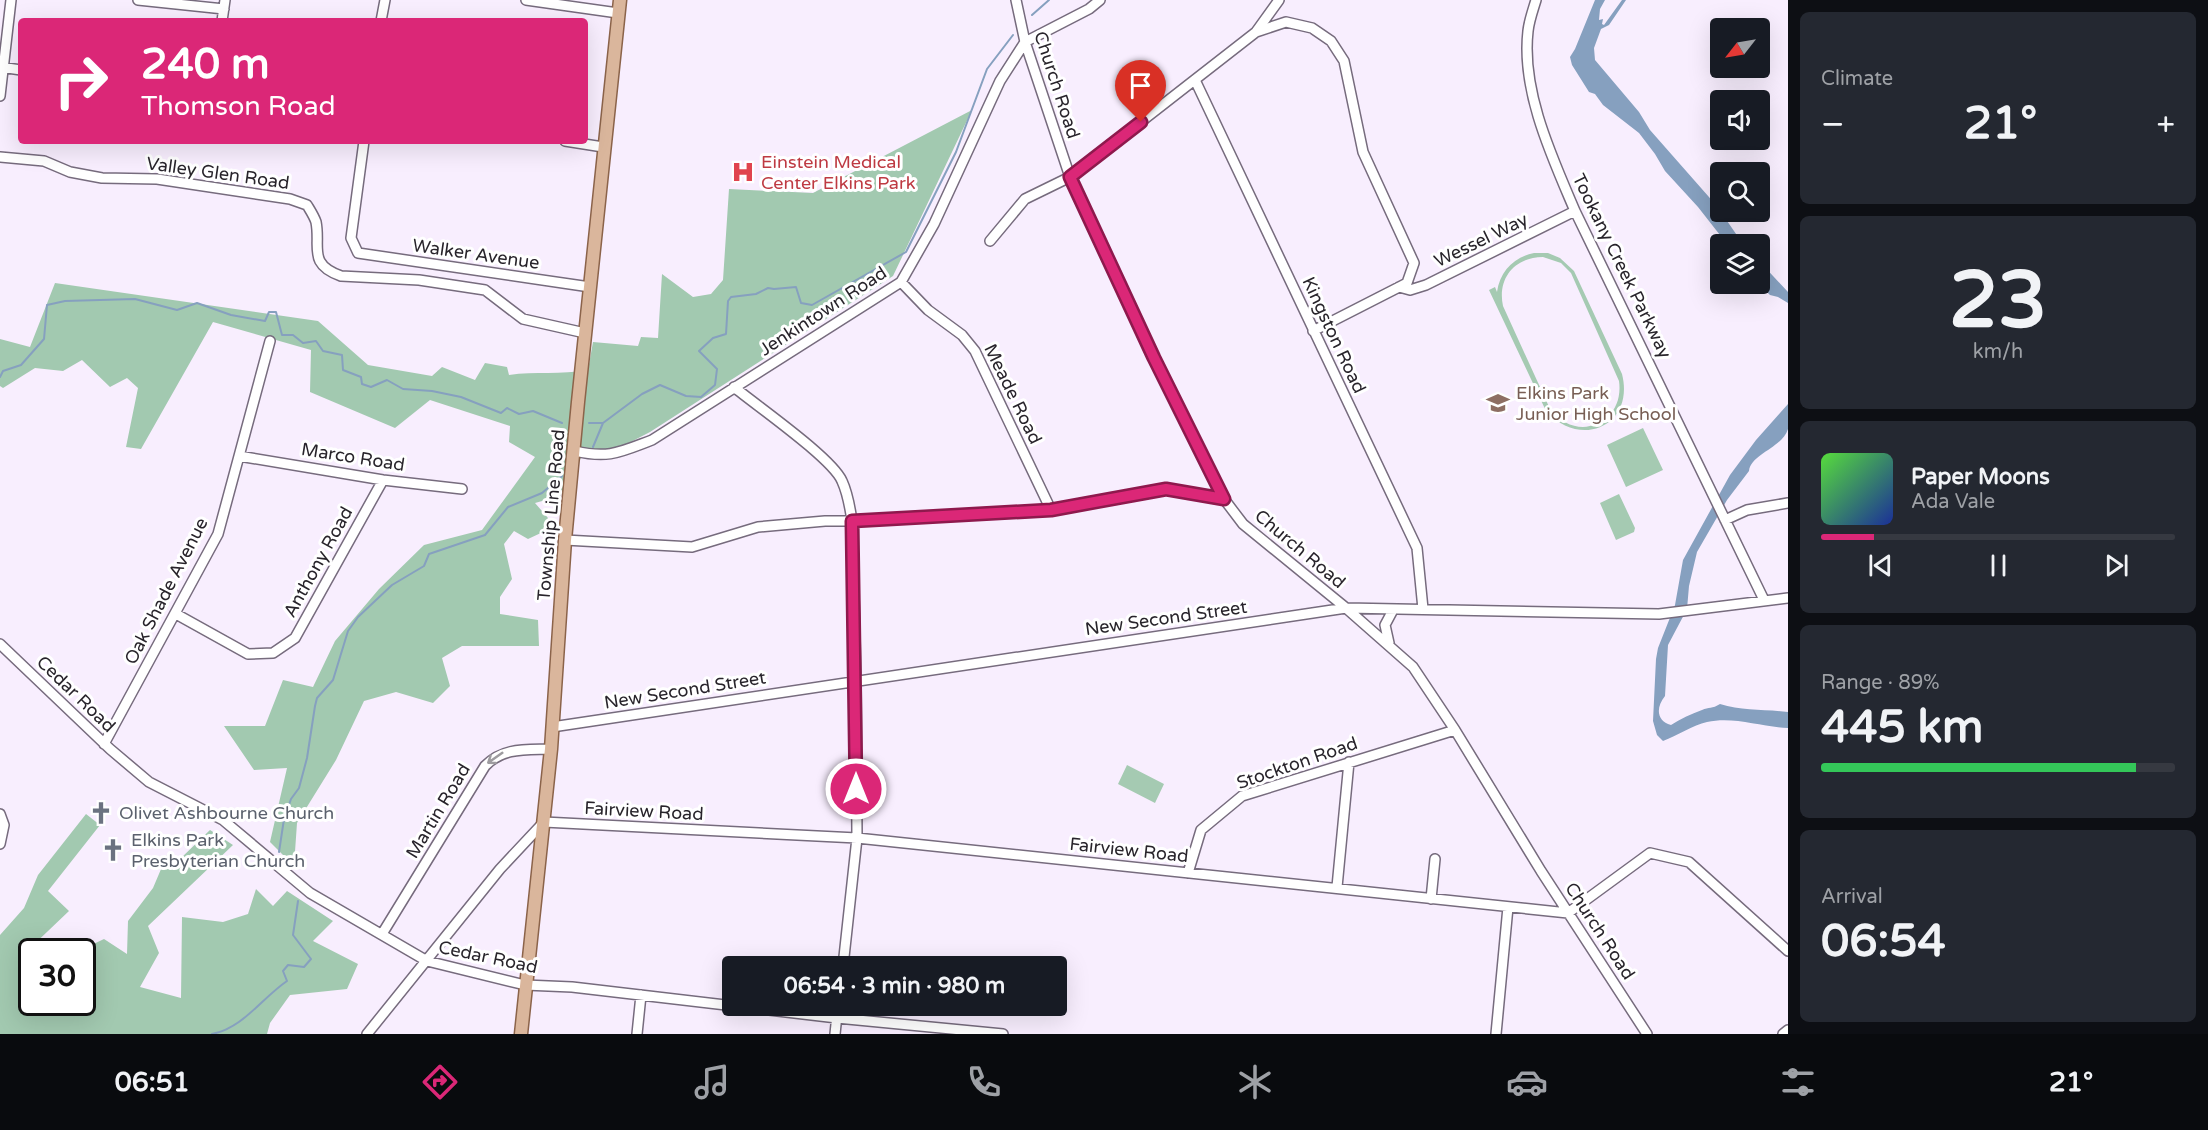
<!DOCTYPE html>
<meta charset="utf-8">
<style>
:root{--surface:#171b24;--page:#242831;--text:#f1f3f6;--muted:#9ea1a6;--line:#363941;--accent:#db2777}
body{margin:0;font-family:"Varela Round",sans-serif;background:var(--page);color:var(--text);height:100vh;display:flex;flex-direction:column;font-size:22px;white-space:nowrap}
*{box-sizing:border-box;margin:0}
p{font-size:20px;color:var(--muted)}
.icon{flex:none;width:33px;height:33px;fill:none;stroke:currentColor;stroke-width:2;stroke-linecap:round;stroke-linejoin:round}
.map{position:relative;flex:1;overflow:hidden}
.drawer{display:flex;flex-direction:column;gap:12px;padding:12px;background:#0d0f14;width:420px}
.drawer>*{flex:none}
.hud{position:absolute;left:18px;top:18px;width:570px;height:126px;border-radius:6px;box-shadow:0 6px 24px #0002;background:#db2777;color:#fff;overflow:hidden}
.needle{width:39px;rotate:239deg}
.controls{position:absolute;left:1710px;top:18px;display:grid;gap:12px}
.controls a{display:grid;place-items:center;width:60px;height:60px;border-radius:6px;background:var(--surface);box-shadow:0 6px 24px #0002;font-size:30px}
.speed{position:absolute;left:18px;top:938px;display:flex;gap:12px;font-size:30px;font-weight:700;text-align:center}
.speed>*{display:grid;place-content:center;width:78px;height:78px;border-radius:50%;background:var(--surface);box-shadow:0 6px 24px #0002;line-height:1}
.speed .limit{border:3px solid #111;border-radius:9px;background:#fff;color:#111}
.pin{position:absolute;display:grid;place-items:center;width:51px;height:51px;color:#fff;margin:-62px -26px;border-radius:50% 50% 50% 0;rotate:-45deg;box-shadow:0 0 6px #0007}
.pin .icon{rotate:45deg}
.me{position:absolute;width:66px;margin:-33px;rotate:0deg;stroke-linejoin:round;filter:drop-shadow(0 0 4px #0008)}
.turn{display:flex;align-items:center;gap:21px;height:126px;padding:0 24px;font-size:27px}
.turn .icon{width:78px;height:78px;stroke-width:2.5}
.turn b{display:block;font-size:42px;line-height:51px}
.big{font-size:45px;font-weight:700;line-height:1.1}
.drawer .card{flex:1;display:flex;flex-direction:column;justify-content:center;gap:9px;min-width:0;padding:0 21px;border-radius:9px;background:var(--page)}
.drawer .dial{align-items:center;gap:0}
.dial b{font-size:78px;line-height:1}
.song{display:flex;align-items:center;gap:18px}
.cover{width:72px;height:72px;border-radius:9px;background:linear-gradient(135deg,hsl(110 70% 55%),hsl(230 70% 35%))}
.played{height:6px;border-radius:3px;background:linear-gradient(90deg,var(--accent) 15%,var(--line) 15%)}
.keys{display:flex;justify-content:space-around;direction:ltr}
.heat{display:flex;justify-content:space-between;align-items:center;font-size:33px;direction:ltr}
.charge{height:9px;border-radius:4px;background:linear-gradient(90deg,#34c759 89%,var(--line) 0)}
.trip{position:absolute;left:722px;top:956px;width:345px;height:60px;border-radius:6px;background:var(--surface);box-shadow:0 6px 24px #0002;font-weight:700;line-height:60px;text-align:center}
.dock{display:flex;height:96px;justify-content:space-around;align-items:center;background:#090b0e;color:var(--muted)}
.dock .icon{width:42px;height:42px}
.dock .current{color:var(--accent)}
.dock b{font-size:27px;color:var(--text)}
main{display:flex;flex:1;min-height:0}
.map>svg:first-child{display:block}
</style>
<main>
<div class="map">
<svg width="1788" height="1034" viewBox="0 0 1788 1034">
<rect width="100%" height="100%" fill="#f8eefe"/>
<path fill="#a5cab2" fill-rule="evenodd" d="M1534 253H1548L1560 258 1574 271 1622 374C1635 425 1581 450 1546 411L1489 290 1495 287 1497 292C1500 271 1514 257 1534 253ZM1543 257 1561 263 1571 273 1619 381C1625 424 1576 444 1550 409L1503 306C1497 278 1515 257 1543 257Z
M1643 428 1663 470 1626 487 1607 445Z
M1619 494 1635 528 1634 532 1616 540 1600 503Z
M1127 765 1164 784 1155 803 1118 784Z"/>
<path fill="#a2c9b0" d="M972 110 893 276 650 432 617 449H586L560 496 535 503 548 518 543 532 528 539 514 531 504 544 512 579 500 597V614L538 620 539 646H462L442 658 450 686 433 703 396 692 364 701 336 760 297 823 294 866 270 842 287 768 254 770 224 726H265L283 680 313 687 335 641 379 589 424 545 482 530 535 457 509 442 510 426 430 400 395 428 310 392 311 350 213 322 141 449 126 447 138 388 127 378 110 387 82 360 63 371 35 368 3 388 0 386V339L30 347 55 283 318 321 368 365 432 376 442 367 475 380 485 363 507 367 509 375C535 371 561 375 588 370L593 342 638 346 641 337 658 338 662 274 693 297 711 294 723 280 729 189 813 193Z
M86 814 100 825 48 891 69 911 27 951 31 955 32 1002H82V951H79L104 939 127 954 128 921 153 888 167 855 180 859 210 830 233 845 148 926 159 953 140 987 181 998 182 917 223 922 248 914 256 889 273 906 287 891 333 921 313 941 358 964 347 989 290 995 270 1023 267 1034H0V935L24 908 38 875Z"/>
<path fill="#86a0bf" d="M1595 0H1605L1600 9 1599 20 1603 19 1602 24 1604 25 1622 0H1626L1609 25 1601 29 1594 48 1595 60 1639 112 1650 130 1716 205 1743 244H1727L1698 207 1665 171 1655 154 1639 133 1603 105 1595 94 1589 92 1572 65 1570 57 1575 49Z
M1760 262 1788 292V303L1778 297 1770 295 1759 284Z
M1788 404C1788 411 1788 422 1788 429 1782 448 1751 454 1749 471L1727 500 1697 552 1689 586 1687 609 1668 645 1665 696C1656 707 1656 721 1671 725 1680 719 1691 714 1702 710 1709 707 1712 709 1720 704 1742 711 1765 709 1788 712V728C1761 727 1734 716 1707 722 1693 725 1677 736 1663 741L1657 735 1653 721 1656 659 1658 648 1675 605 1683 560 1730 475 1756 440Z"/>
<g fill="none" stroke-linecap="round" stroke-linejoin="round">
<path stroke="#86a0bf" stroke-width="2" d="M1032 15 1049 0
M0 377 3 371 21 365 44 339 47 305 65 301 135 299 177 310 197 303 231 315 265 321 269 312H276L282 335H293L303 343 316 341 323 351 342 355 343 370 361 377 362 384 371 387 387 380 403 389 432 391 461 397 501 413 507 408 519 414 533 411 562 423
M589 423H603
M593 447 603 423 642 394 660 385 686 396 701 397 715 385 717 369 699 351 713 338 726 334 728 301 731 297 756 294 768 288 774 289 796 287 801 303 812 305 906 252 956 152 987 69 1013 35
M1669 731 1683 727
M279 852 284 819 291 799 299 788 307 758 315 706 317 698 333 680 348 631 358 617 392 585 424 566 429 554 485 535 508 507 542 493 562 476
M212 1034C243 1028 262 998 287 981L283 971 288 965 304 967 311 959 293 935 298 901"/>
<g stroke="#766b7d" stroke-width="12">
<path id="minor" d="M138 0 224 9
M526 0 618 13
M1016 0 1025 42 1070 177 1154 358 1224 499 1243 524 1346 608 1413 667 1455 730 1541 871 1647 1034
M1536 0C1533 10 1529 21 1528 31 1521 91 1552 157 1575 211L1764 600
M222 21 225 0
M381 21 385 0
M1256 32 1286 22 1312 28 1331 41 1344 61 1363 152 1414 263 1407 283 1313 331
M0 67 21 70
M1195 80 1417 548 1423 609
M0 96 11 0
M364 141 351 238 358 253 590 287
M565 141 603 147
M0 157 44 161 70 172 102 178 157 179 290 199 307 205C310 210 314 216 316 222 321 247 307 264 341 276L419 280 485 290 523 319 585 333
M990 241 1025 199 1070 177 1256 32 1279 0
M901 282 928 310 962 335 975 351 1051 510
M1399 287 1410 290 1426 285 1575 211
M734 387C757 406 832 458 842 481 848 494 850 507 852 521L856 681 857 838 843 966
M575 451C609 459 620 452 652 440L901 282 934 224 1000 81 1025 42 1089 9 1100 0
M239 456 383 480 462 489
M1725 520 1747 510 1788 503
M565 540 692 547 758 527 825 521H852L1051 510 1166 489 1224 499
M176 614 248 654 273 653 295 638 383 480
M1389 643 1385 625 1393 610
M0 644 110 749 149 782 223 820 310 893 427 961 525 985 572 987 837 1018 1003 1034
M552 727 1346 608 1659 614 1788 598
M104 744 218 534 270 341
M0 814 4 825 0 844
M1188 873 1201 830 1242 796 1455 730
M1337 887 1349 762
M1431 899 1435 859
M382 934 485 766C503 747 527 750 551 749
M367 1034 500 869 544 822 857 838 1568 913 1650 853 1689 862 1788 951
M637 1034 641 995
M835 1034 838 1005
M1496 1034 1508 907
M1783 1034 1788 1030"/>
</g>
<g stroke="#8b634a" stroke-width="15">
<path id="major" d="M521 1034 551 749 565 540 578 402 620 0"/>
</g>
<use href="#minor" stroke="#fff" stroke-width="9"/>
<use href="#major" stroke="#dab69c" stroke-width="12"/>
</g>
<defs><path id="oneway-shaft" d="M-6 0H5M1.5-3L5.5 0L1.5 3" fill="none" stroke-width="1.6" stroke-linecap="round" stroke-linejoin="round" transform="scale(1.5)"/></defs>
<use stroke="#9e9ca0" href="#oneway-shaft" transform="translate(495 758) rotate(145)"/>
<g fill="none" stroke-linecap="round" stroke-linejoin="round">
<g stroke="#8e194d" stroke-width="15">
<path id="route" d="M856 789 852 521 1051 510 1166 489 1224 499 1154 358 1070 177 1141 122"/>
</g>
<use href="#route" stroke="#db2777" stroke-width="10"/>
</g>
<defs>
<g id="hospital-bare" transform="scale(1.8)"><path d="M-5-5h3v3.5h4V-5h3V5h-3V1.5h-4V5h-3Z" fill="#e0444e" stroke="#fff" stroke-width="2.5" paint-order="stroke"/></g>
<g id="school-bare" transform="scale(1.8)"><path d="M0-5L7-2L0 1L-7-2ZM-4 1L0 2.5L4 1V4Q0 6-4 4Z" fill="#8d6e63" stroke="#fff" stroke-width="2.5" paint-order="stroke"/></g>
<g id="church-bare" transform="scale(1.8)"><path d="M-1.2-6h2.4v3.5h3.3v2.4h-3.3V6h-2.4V-.1h-3.3v-2.4h3.3Z" fill="#6b7280" stroke="#fff" stroke-width="2.5" paint-order="stroke"/></g>
</defs>
<g fill-rule="evenodd">
<use href="#hospital-bare" x="743" y="172"/>
<use href="#school-bare" x="1498" y="403"/>
<use href="#church-bare" x="101" y="813"/>
<use href="#church-bare" x="113" y="850"/>
</g>
<g text-anchor="middle" stroke-width="6" stroke-linejoin="round" paint-order="stroke">
<g font-size="18" fill="#28242b" stroke="#fff">
<text transform="translate(1057 85) rotate(72)" y="6">Church Road</text>
<text transform="translate(218 173) rotate(8)" y="6">Valley Glen Road</text>
<text transform="translate(1481 240) rotate(-26)" y="6">Wessel Way</text>
<text transform="translate(476 254) rotate(8)" y="6">Walker Avenue</text>
<text transform="translate(1622 266) rotate(64)" y="6">Tookany Creek Parkway</text>
<text transform="translate(823 311) rotate(-33)" y="6">Jenkintown Road</text>
<text transform="translate(1334 335) rotate(65)" y="6">Kingston Road</text>
<text transform="translate(1013 394) rotate(64)" y="6">Meade Road</text>
<text transform="translate(353 457) rotate(9)" y="6">Marco Road</text>
<text transform="translate(551 515) rotate(-85)" y="6">Township Line Road</text>
<text transform="translate(1300 549) rotate(40)" y="6">Church Road</text>
<text transform="translate(318 562) rotate(-61)" y="6">Anthony Road</text>
<text transform="translate(166 591) rotate(-63)" y="6">Oak Shade Avenue</text>
<text transform="translate(1166 618) rotate(-8)" y="6">New Second Street</text>
<text transform="translate(685 690) rotate(-9)" y="6">New Second Street</text>
<text transform="translate(76 694) rotate(44)" y="6">Cedar Road</text>
<text transform="translate(1297 763) rotate(-19)" y="6">Stockton Road</text>
<text transform="translate(438 811) rotate(-59)" y="6">Martin Road</text>
<text transform="translate(644 811) rotate(3)" y="6">Fairview Road</text>
<text transform="translate(1129 850) rotate(6)" y="6">Fairview Road</text>
<text transform="translate(1600 931) rotate(57)" y="6">Church Road</text>
<text transform="translate(488 957) rotate(12)" y="6">Cedar Road</text>
</g>
<g font-size="18" fill="#be3a42" stroke="#fff" text-anchor="start">
<text x="761" y="168">Einstein Medical<tspan x="761" dy="21">Center Elkins Park</tspan></text>
</g>
<g font-size="18" fill="#785e54" stroke="#fff" text-anchor="start">
<text x="1516" y="399">Elkins Park<tspan x="1516" dy="21">Junior High School</tspan></text>
</g>
<g font-size="18" fill="#5b616d" stroke="#fff" text-anchor="start">
<text x="119" y="819">Olivet Ashbourne Church</text>
<text x="131" y="846">Elkins Park<tspan x="131" dy="21">Presbyterian Church</tspan></text>
</g>
</g>
</svg>
<div class="controls">
<a><svg class="needle" viewBox="-14 -14 28 28"><path d="M0-13l5 13h-10z" fill="#e53935"/><path d="M0 13l5-13h-10z" fill="#9ea1a6"/></svg></a>
<a><svg class="icon" aria-label="sound" viewBox="0 0 24 24"><path d="M4 9h4l5-4v14l-5-4H4zM17 9q2 3 0 6"/></svg></a>
<a><svg class="icon" aria-label="search" viewBox="0 0 24 24"><circle cx="10" cy="10" r="6"/><path d="M15 15l6 6"/></svg></a>
<a><svg class="icon" aria-label="layers" viewBox="0 0 24 24"><path d="M12 4l9 5-9 5-9-5zM3 14l9 5 9-5"/></svg></a>
</div>
<div class="speed"><div class="limit">30</div></div>
<div class="pin" style="left:1141px;top:122px;background:#d93025"><svg class="icon" aria-label="arrive" viewBox="0 0 24 24"><path d="M6 21V4h12l-3 4 3 4H6"/></svg></div>
<svg class="me" style="left:856px;top:789px" viewBox="-20 -20 40 40"><circle r="17" fill="#db2777" stroke="#fff" stroke-width="3"/><path d="M0-11L8 9 0 5-8 9z" fill="#fff"/></svg>
<div class="trip">06:54 · 3 min · 980 m</div>
<div class="hud">
<div class="turn"><svg class="icon" aria-label="right" viewBox="0 0 24 24"><path d="M7 20v-9h11M14 6l5 5-5 5"/></svg><div><b>240 m</b>Thomson Road</div></div>
</div>
</div>
<section class="drawer">
<div class="card"><p>Climate</p>
<div class="heat"><a>−</a><b class="big">21°</b><a>+</a></div>
</div>
<div class="card dial"><b>23</b><p>km/h</p></div>
<div class="card">
<div class="song"><i class="cover"></i><div><b>Paper Moons</b><p>Ada Vale</p></div></div>
<div class="played"></div>
<div class="keys"><svg class="icon" aria-label="previous" viewBox="0 0 24 24"><path d="M18 5L8 12l10 7zM5 5v14"/></svg><svg class="icon" aria-label="pause" viewBox="0 0 24 24"><path d="M8 5v14M16 5v14"/></svg><svg class="icon" aria-label="next" viewBox="0 0 24 24"><path d="M6 5l10 7-10 7zM19 5v14"/></svg></div>
</div>
<div class="card"><p>Range · 89%</p><b class="big">445 km</b><div class="charge"></div></div>
<div class="card"><p>Arrival</p><b class="big">06:54</b></div>
</section>
</main>
<nav class="dock">
<b>06:51</b>
<svg class="icon current" aria-label="directions" viewBox="0 0 24 24"><path d="M12 3l9 9-9 9-9-9zM9 14v-3h6M13 9l2 2-2 2"/></svg>
<svg class="icon" aria-label="music" viewBox="0 0 24 24"><path d="M9 18V5l10-2v13"/><circle cx="6" cy="18" r="3"/><circle cx="16" cy="16" r="3"/></svg>
<svg class="icon" aria-label="phone" viewBox="0 0 24 24"><path d="M5 4h4l2 5-3 2q2 4 5 5l2-3 5 2v4C11 20 4 13 5 4z"/></svg>
<svg class="icon" aria-label="climate" viewBox="0 0 24 24"><path d="M12 3v18M4 7l16 10M4 17L20 7"/></svg>
<svg class="icon" aria-label="car" viewBox="0 0 24 24"><path d="M5 17H2v-5l4-1 3-4h7l3 4 3 1v5h-3M9 17h6M6 11h13"/><circle cx="7" cy="17" r="2"/><circle cx="17" cy="17" r="2"/></svg>
<svg class="icon" aria-label="filters" viewBox="0 0 24 24"><path d="M4 7h16M4 17h16"/><circle cx="9" cy="7" r="2"/><circle cx="15" cy="17" r="2"/></svg>
<b>21°</b>
</nav>
